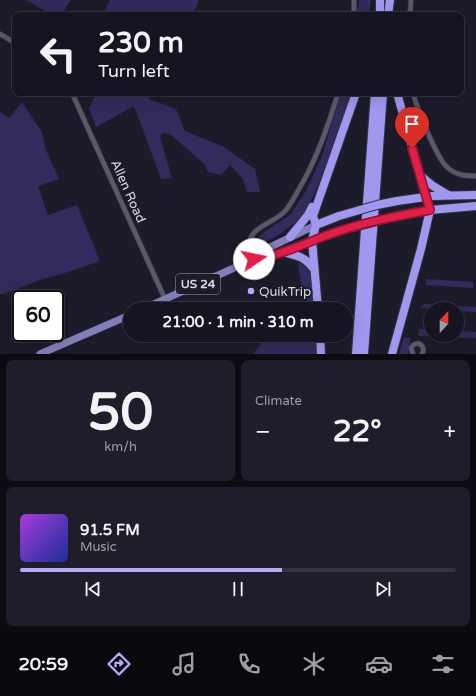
<!DOCTYPE html>
<meta charset="utf-8">
<style>
:root{--surface:#151420;--page:#1e1d29;--text:#f1f3f6;--muted:#9d9ea5;--line:#34333e;--accent:#b4acf9}
body{margin:0;font-family:"Varela Round",sans-serif;background:var(--page);color:var(--text);height:100vh;display:flex;flex-direction:column;font-size:15px;white-space:nowrap}
*{box-sizing:border-box;margin:0}
p{font-size:13px;color:var(--muted)}
.icon{flex:none;width:22px;height:22px;fill:none;stroke:currentColor;stroke-width:2;stroke-linecap:round;stroke-linejoin:round}
.map{position:relative;height:354px;overflow:hidden}
.panel{display:flex;flex-direction:column;gap:6px;padding:6px;background:#0c0b12;flex:1}
.panel>*{flex:none}
.banner{position:absolute;left:12px;top:12px;width:452px;height:84px;border-radius:8px;box-shadow:0 4px 16px #0002,0 0 0 1px var(--line);background:#151420;color:var(--text);overflow:hidden}
.needle{width:26px;rotate:21deg}
.fabs{position:absolute;left:424px;top:302px;display:grid;gap:8px}
.fabs a{display:grid;place-items:center;width:40px;height:40px;border-radius:50%;background:var(--surface);box-shadow:0 4px 16px #0002,0 0 0 1px var(--line);font-size:20px}
.speed{position:absolute;left:12px;top:290px;display:flex;gap:8px;font-size:20px;font-weight:700;text-align:center}
.speed>*{display:grid;place-content:center;width:52px;height:52px;border-radius:50%;background:var(--surface);box-shadow:0 4px 16px #0002,0 0 0 1px var(--line);line-height:1}
.speed .limit{border:2px solid #111;border-radius:6px;background:#fff;color:#111}
.pin{position:absolute;display:grid;place-items:center;width:34px;height:34px;color:#fff;margin:-41px -17px;border-radius:50% 50% 50% 0;rotate:-45deg;box-shadow:0 0 4px #0007}
.pin .icon{rotate:45deg}
.me{position:absolute;width:44px;margin:-22px;rotate:79deg;stroke-linejoin:round;filter:drop-shadow(0 0 3px #0008)}
.turn{display:flex;align-items:center;gap:14px;height:84px;padding:0 20px;font-size:18px}
.turn .icon{width:52px;height:52px;stroke-width:2.5}
.turn b{display:block;font-size:28px;line-height:34px}
.big{font-size:30px;font-weight:700;line-height:1.1}
.panel .tile{flex:1;display:flex;flex-direction:column;justify-content:center;gap:6px;min-width:0;padding:0 14px;border-radius:8px;background:var(--page)}
.panel .dial{align-items:center;gap:0}
.dial b{font-size:52px;line-height:1}
.song{display:flex;align-items:center;gap:12px}
.cover{width:48px;height:48px;border-radius:6px;background:linear-gradient(135deg,hsl(280 70% 55%),hsl(230 70% 35%))}
.played{height:4px;border-radius:2px;background:linear-gradient(90deg,var(--accent) 60%,var(--line) 60%)}
.keys{display:flex;justify-content:space-around;direction:ltr}
.heat{display:flex;justify-content:space-between;align-items:center;font-size:22px;direction:ltr}
.panel .tiles{flex:1;display:grid;gap:6px;grid-template-columns:1fr 1fr}
.tile:last-child{grid-column:span 2}
.trip{position:absolute;left:123px;top:302px;width:230px;height:40px;border-radius:20px;background:var(--surface);box-shadow:0 4px 16px #0002,0 0 0 1px var(--line);font-weight:700;line-height:40px;text-align:center}
.dock{display:flex;height:64px;justify-content:space-around;align-items:center;background:#08080d;color:var(--muted)}
.dock .icon{width:28px;height:28px}
.dock .active{color:var(--accent)}
.dock b{font-size:18px;color:var(--text)}
.map>svg:first-child{display:block}
</style>
<div class="map">
<svg width="476" height="354" viewBox="0 0 476 354">
<rect width="100%" height="100%" fill="#1c1b2a"/>
<path fill="#322b5b" d="M26 0H70L62 15H52Z
M110 0H199L193 15H103Z
M359 0H371L369 15H357Z
M96 93H148L149 99 176 109 185 131 224 147 255 169 260 192H247L242 178 230 165 221 175 208 172 204 164 170 134 163 133 160 137 172 178 161 179 134 106 96 127 89 109Z
M341 93H351C341 122 332 152 320 180 315 191 311 204 304 213 295 225 272 241 258 244L257 239 260 235 290 215 306 191 322 156Z
M22 102 42 132 46 150 59 179 38 186 48 215 77 205 100 261 65 273 40 280 4 294H0V112L9 118Z
M298 262 309 268 311 277 314 309H304Z
M426 279 473 282V288L426 285Z
M424 304 476 307V312L457 311V309L420 308Z
M419 329H431V335H457V331L476 332V338L418 336Z
M268 335H316L317 354H253Z
M404 337 410 338 408 354H399Z"/>
<g fill="none" stroke-linecap="round" stroke-linejoin="round">
<g stroke="#353440" stroke-width="6">
<path id="street" d="M354 15V0
M410 15 411 0
M0 34 15 43
M72 93 165 299
M413 93C417 108 436 157 447 167 455 175 465 176 476 176
M254 259C253 254 249 247 250 241 251 227 278 221 286 210 291 204 295 196 299 189 317 159 328 127 338 93
M413 354 411 348C416 339 427 345 422 354"/>
</g>
<g stroke="#353440" stroke-width="8">
<path id="primary" d="M254 259 260 252 316 225
M143 309 254 259 268 258 312 240
M40 354 130 315"/>
</g>
<g stroke="#353440" stroke-width="10">
<path id="highway" d="M380 15V0
M388 15 390 0
M421 176 433 186 448 195
M397 201 432 196 476 195
M400 215 430 210 476 206
M316 225 339 216
M290 237 308 215 312 207
M312 240 343 230
M283 252C298 256 304 256 314 269
M318 309 312 240 316 225 313 216 356 93
M320 335 321 354
M356 354 375 93
M364 354 383 93
M392 354 421 249 430 210 397 93"/>
</g>
<use href="#street" stroke="#5a596c" stroke-width="4.5"/>
<use href="#primary" stroke="#847ebb" stroke-width="7"/>
<use href="#highway" stroke="#a097ef" stroke-width="8"/>
<g stroke="#353440" stroke-width="10" stroke-linecap="butt">
<path id="highway-bridge" d="M339 216 377 205 397 201
M343 230 400 215"/>
</g>
<use href="#highway-bridge" stroke="#a097ef" stroke-width="8"/>
</g>
<g fill="none" stroke-linecap="round" stroke-linejoin="round">
<g stroke="#92132f" stroke-width="10">
<path id="route" d="M254 259C278 257 310 241 333 233 365 222 397 216 430 210L412 148"/>
</g>
<use href="#route" stroke="#e11d48" stroke-width="7"/>
</g>
<circle fill="#b4acf9" stroke="#1c1b2a" stroke-width="1.5" cx="251" cy="291" r="4"/>
<g text-anchor="middle" stroke-width="4" stroke-linejoin="round" paint-order="stroke">
<rect fill="#1c1b2a" stroke="#a1a0ac" stroke-width="1" x="176" y="274" width="44" height="20" rx="3"/>
<g font-size="12" font-weight="bold" fill="#dad9e4">
<text x="198" y="288">US 24</text>
</g>
<g font-size="13" fill="#dad9e4" stroke="#1c1b2a">
<text transform="translate(129 191) rotate(66)" y="5">Allen Road</text>
</g>
<g font-size="13" fill="#dad9e4" stroke="#1c1b2a" text-anchor="start">
<text x="259" y="296">QuikTrip</text>
</g>
</g>
</svg>
<div class="fabs">
<a><svg class="needle" viewBox="-14 -14 28 28"><path d="M0-13l5 13h-10z" fill="#e53935"/><path d="M0 13l5-13h-10z" fill="#9d9ea5"/></svg></a>
</div>
<div class="speed"><div class="limit">60</div></div>
<div class="pin" style="left:412px;top:148px;background:#d93025"><svg class="icon" aria-label="arrive" viewBox="0 0 24 24"><path d="M6 21V4h12l-3 4 3 4H6"/></svg></div>
<svg class="me" style="left:254px;top:259px" viewBox="-20 -20 40 40"><circle r="19" fill="#fff"/><path d="M0-13L10 11 0 6-10 11z" fill="#e11d48"/></svg>
<div class="trip">21:00 · 1 min · 310 m</div>
<div class="banner">
<div class="turn"><svg class="icon" aria-label="left" viewBox="0 0 24 24"><path d="M17 20v-9H6M10 6l-5 5 5 5"/></svg><div><b>230 m</b>Turn left</div></div>
</div>
</div>
<section class="panel">
<div class="tiles">
<div class="tile dial"><b>50</b><p>km/h</p></div>
<div class="tile"><p>Climate</p>
<div class="heat"><a>−</a><b class="big">22°</b><a>+</a></div>
</div>
<div class="tile">
<div class="song"><i class="cover"></i><div><b>91.5 FM</b><p>Music</p></div></div>
<div class="played"></div>
<div class="keys"><svg class="icon" aria-label="previous" viewBox="0 0 24 24"><path d="M18 5L8 12l10 7zM5 5v14"/></svg><svg class="icon" aria-label="pause" viewBox="0 0 24 24"><path d="M8 5v14M16 5v14"/></svg><svg class="icon" aria-label="next" viewBox="0 0 24 24"><path d="M6 5l10 7-10 7zM19 5v14"/></svg></div>
</div>
</div>
</section>
<nav class="dock">
<b>20:59</b>
<svg class="icon active" aria-label="directions" viewBox="0 0 24 24"><path d="M12 3l9 9-9 9-9-9zM9 14v-3h6M13 9l2 2-2 2"/></svg>
<svg class="icon" aria-label="music" viewBox="0 0 24 24"><path d="M9 18V5l10-2v13"/><circle cx="6" cy="18" r="3"/><circle cx="16" cy="16" r="3"/></svg>
<svg class="icon" aria-label="phone" viewBox="0 0 24 24"><path d="M5 4h4l2 5-3 2q2 4 5 5l2-3 5 2v4C11 20 4 13 5 4z"/></svg>
<svg class="icon" aria-label="climate" viewBox="0 0 24 24"><path d="M12 3v18M4 7l16 10M4 17L20 7"/></svg>
<svg class="icon" aria-label="car" viewBox="0 0 24 24"><path d="M5 17H2v-5l4-1 3-4h7l3 4 3 1v5h-3M9 17h6M6 11h13"/><circle cx="7" cy="17" r="2"/><circle cx="17" cy="17" r="2"/></svg>
<svg class="icon" aria-label="filters" viewBox="0 0 24 24"><path d="M4 7h16M4 17h16"/><circle cx="9" cy="7" r="2"/><circle cx="15" cy="17" r="2"/></svg>
</nav>
